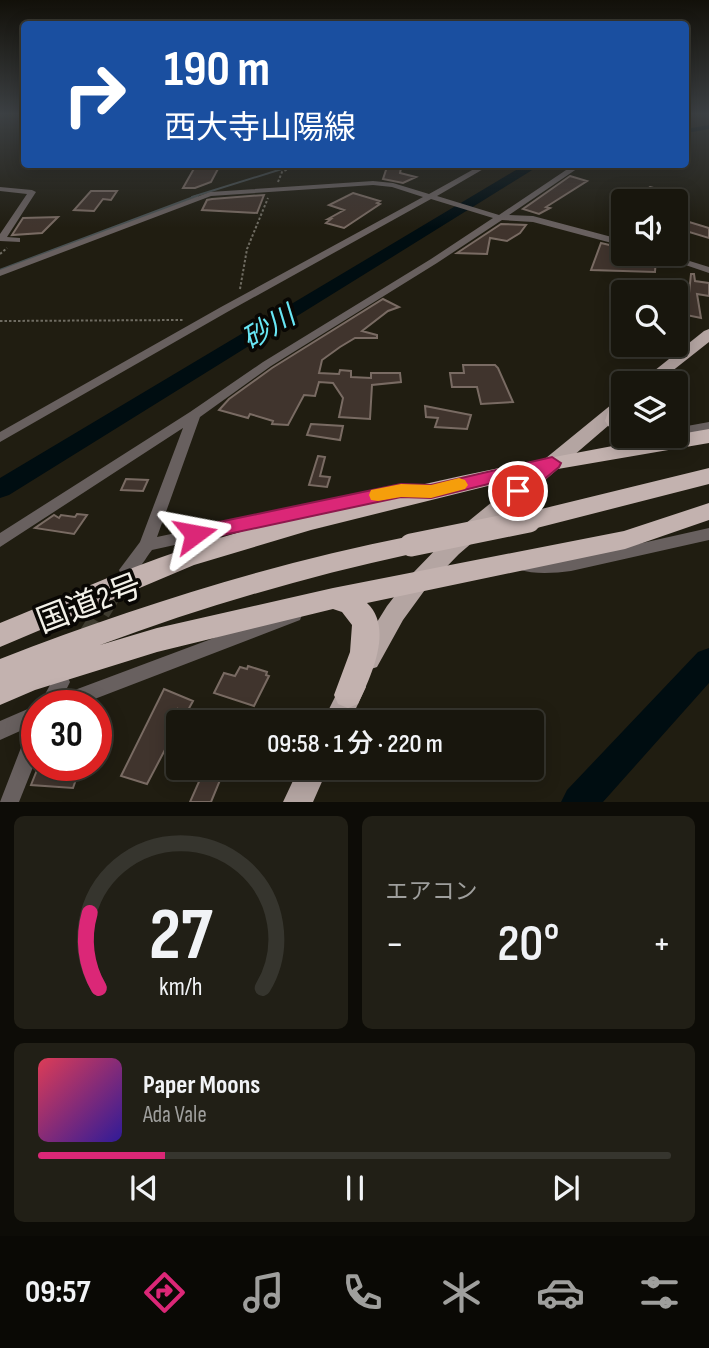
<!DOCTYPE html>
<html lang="ja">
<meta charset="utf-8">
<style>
:root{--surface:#18160d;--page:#211f16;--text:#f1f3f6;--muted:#9f9f9d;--line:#36352e;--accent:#db2777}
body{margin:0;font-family:"Sofia Sans Condensed","Noto Sans JP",sans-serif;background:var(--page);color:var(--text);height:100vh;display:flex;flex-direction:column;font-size:26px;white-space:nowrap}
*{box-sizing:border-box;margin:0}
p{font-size:23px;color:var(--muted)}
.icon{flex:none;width:38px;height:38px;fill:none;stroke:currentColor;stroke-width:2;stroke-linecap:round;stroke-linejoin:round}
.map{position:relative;height:802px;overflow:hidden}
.sheet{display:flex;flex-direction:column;gap:14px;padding:14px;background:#0d0c07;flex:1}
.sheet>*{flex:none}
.banner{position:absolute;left:21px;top:21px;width:668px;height:147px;border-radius:7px;box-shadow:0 4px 18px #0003,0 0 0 2px var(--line);background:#1a4fa0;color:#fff;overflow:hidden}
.buttons{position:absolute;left:611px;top:189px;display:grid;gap:14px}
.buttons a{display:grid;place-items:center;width:77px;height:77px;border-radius:7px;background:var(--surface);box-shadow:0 4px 18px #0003,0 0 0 2px var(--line);font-size:35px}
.speed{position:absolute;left:21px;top:690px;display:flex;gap:14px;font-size:35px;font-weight:700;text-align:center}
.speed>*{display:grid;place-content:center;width:91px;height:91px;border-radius:50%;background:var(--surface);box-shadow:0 4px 18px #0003,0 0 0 2px var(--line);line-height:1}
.speed .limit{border:10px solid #d22;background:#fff;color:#111}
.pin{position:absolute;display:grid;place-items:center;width:60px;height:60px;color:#fff;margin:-30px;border:4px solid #fff;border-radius:50%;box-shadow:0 2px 7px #0007}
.me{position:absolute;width:77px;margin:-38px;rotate:77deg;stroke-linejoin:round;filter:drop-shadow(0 0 5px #0008)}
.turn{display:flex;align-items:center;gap:24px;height:147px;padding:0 28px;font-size:32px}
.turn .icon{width:91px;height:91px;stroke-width:2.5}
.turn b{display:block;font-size:49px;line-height:60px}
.big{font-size:52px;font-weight:600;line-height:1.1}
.sheet .tile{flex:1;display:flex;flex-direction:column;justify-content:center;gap:10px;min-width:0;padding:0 24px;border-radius:10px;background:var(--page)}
.sheet .dial{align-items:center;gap:0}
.dial svg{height:182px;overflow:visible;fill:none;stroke:var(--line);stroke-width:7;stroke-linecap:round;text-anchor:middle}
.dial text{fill:var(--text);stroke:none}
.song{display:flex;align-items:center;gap:21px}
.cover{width:84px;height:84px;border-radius:10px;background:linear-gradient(135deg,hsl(350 70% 55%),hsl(250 70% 35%))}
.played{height:7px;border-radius:4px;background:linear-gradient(90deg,var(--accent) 20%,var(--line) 20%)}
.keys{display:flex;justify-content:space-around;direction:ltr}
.heat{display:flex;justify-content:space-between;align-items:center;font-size:38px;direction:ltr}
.sheet .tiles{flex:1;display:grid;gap:14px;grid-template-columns:1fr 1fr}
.tile:last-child{grid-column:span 2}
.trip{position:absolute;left:166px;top:710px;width:378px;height:70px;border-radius:7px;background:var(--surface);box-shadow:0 4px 18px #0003,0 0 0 2px var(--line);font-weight:600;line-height:70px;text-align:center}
.menu{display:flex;height:112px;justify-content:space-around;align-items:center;background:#0a0905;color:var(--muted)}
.menu .icon{width:49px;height:49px}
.menu .selected{color:var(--accent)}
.menu b{font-size:32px;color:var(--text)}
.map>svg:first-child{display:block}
</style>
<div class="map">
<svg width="709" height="802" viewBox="0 0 709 802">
<rect width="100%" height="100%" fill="#201d11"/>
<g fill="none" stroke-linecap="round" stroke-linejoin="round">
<path stroke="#495152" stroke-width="2" d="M192 197 298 164"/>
<path stroke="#495152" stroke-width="2.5" d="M0 270 197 196"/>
<path fill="#000d11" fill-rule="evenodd" d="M709 125V129L686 133V129Z"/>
<path fill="#000d11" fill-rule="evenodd" d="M526 164H542L9 495 0 498V478Z
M709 648V683L603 802H561L567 790 698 652Z"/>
</g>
<path fill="#40342d" stroke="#796b63" stroke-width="2" d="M388 164H402L400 173 416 177 403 183 383 179Z
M196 165H220L211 182 195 188H183Z
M570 176 587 181 546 207 550 208 539 214 523 209Z
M650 187 672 193 661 201 635 197Z
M91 191H117L111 200 103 199 94 211 74 210Z
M353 193 380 201 377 203 380 204 344 228 326 223 331 219H328L344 210 329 205Z
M264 195 257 213 202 210 207 200 212 199Z
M58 217 42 233 12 235 23 218Z
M676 218 709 228V238L676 228Z
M501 224 526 225 520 233 507 241 490 238 487 254 457 253Z
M601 243 622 248 620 254 651 255 656 258 655 272 591 270Z
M691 274H694L695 281 709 283V296L697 294 701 318 686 315 684 303H688Z
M383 299 399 307 388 311 362 331 377 335V338H355L340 347 322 360 319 373 339 374 340 370 351 371V377L371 378V373H400L401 382 372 385 370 419 339 417 343 398 333 383 319 382 315 396 304 395 288 425 272 424 273 421 250 414 248 418 219 410 229 399 272 368Z
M463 365H495L498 368 513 402 481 404 477 387H452L450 373H464Z
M425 406 471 415 467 429 435 427 438 418 426 417Z
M311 424 343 426 340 440 307 435Z
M318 456 325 457 320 476 330 477 327 487 309 485Z
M126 479 148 480 143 491 121 490Z
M77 514 87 515 74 534 35 528 54 515 59 518 61 515 75 517Z
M248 666 267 672 266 675 269 676 254 706 214 693 224 673 235 676 240 667 247 669Z
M164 689 193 701 187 712 178 709V725L147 784 121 776Z
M39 765H81L73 788 31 785Z
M205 768H225L211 802H190Z"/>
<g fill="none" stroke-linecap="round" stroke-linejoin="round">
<path stroke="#403d31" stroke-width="15" stroke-dasharray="15 7" stroke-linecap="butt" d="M112 594 116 588"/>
<path stroke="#403d31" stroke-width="18" stroke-dasharray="18 9" stroke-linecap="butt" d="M87 636 113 593"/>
<path stroke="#6f6c62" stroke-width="2" stroke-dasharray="2.5 2" stroke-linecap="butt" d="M278 182 282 172 294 166
M0 254 7 248
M240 289 247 249 268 198
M0 321 184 320"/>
<path fill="#68605f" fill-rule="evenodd" d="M483 164H492L437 196 499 215 575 164H584L509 215 533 216 623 240V246L533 222 502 220 437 263 271 366 200 417 157 537 396 486 401 487 403 491 401 495 152 550C144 560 136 579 121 574L119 570 140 542 183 428 0 547V533L190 412 263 362 431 259 493 218 431 199 229 311 0 442V432L221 307 423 197 392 187 373 185 211 196 0 276V270L210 192 373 181 393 183 429 194Z
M0 187 32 190 36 192 7 237 20 238V242L0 241V234L27 194 0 191Z
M653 254H667L709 267V273Z
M709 422V430L684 434 676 439 670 436H676V428Z
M709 528V540L571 571C554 573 535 575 518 569L516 565 518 561C530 557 556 560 571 559Z
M294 608 300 610 302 615 300 620 79 705H39L55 676 61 674 67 676 70 682 64 694Z
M37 705V757L19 802H0L29 727 0 740V721Z"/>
<path fill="#b4a5a2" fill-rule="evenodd" d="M709 329V342L657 383H639L704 331Z
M623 399V413L459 554 427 587 403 620 377 667 368 670 359 667 355 659 359 651 387 606 411 575 443 542 617 400Z
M353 675 362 679 366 687 349 723H322L344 679Z
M299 768H328L313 802H283Z"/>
<path fill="#c3b2af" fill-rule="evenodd" d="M618 401 623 402V436H631L623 439 616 437 605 421 611 403Z
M709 429V443L552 470 311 530 194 565 0 647V623C60 599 121 570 182 550 353 494 533 459 709 429Z
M709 468V484L529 530 521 527 517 521 521 515 529 512Z
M709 503V520L625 549 367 603C394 628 371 676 358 704L348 708 338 704 334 695 350 652 352 625 342 612 333 609 157 652 35 690 0 705V659C134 607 270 564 411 536L419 539 423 545 419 551 411 554C305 577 202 607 100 645L157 628 333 588 624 531Z"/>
<path stroke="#c3b2af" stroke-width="23" d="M411 545 529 521"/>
</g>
<linearGradient id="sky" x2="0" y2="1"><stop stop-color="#121009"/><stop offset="0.5" stop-color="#3c4043"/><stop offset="1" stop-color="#3c4043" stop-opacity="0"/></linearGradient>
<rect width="709" height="228" fill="url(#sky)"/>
<path fill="#db2777" stroke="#8e194d" stroke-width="2" d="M552 457 561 463 559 467 524 496H511L509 491 525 475 431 498 401 497 195 541 188 539 185 534 188 529 195 527 401 484 431 485Z"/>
<path fill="#f59e0b" d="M459 478 465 480 468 485 465 489 431 498 401 497 378 501 371 500 369 495 371 490 401 484 431 485Z"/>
<g text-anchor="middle" stroke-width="7" stroke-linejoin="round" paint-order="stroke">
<g font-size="28" font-style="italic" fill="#68e6f5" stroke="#090704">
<text transform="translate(268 327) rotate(-31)" y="10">砂川</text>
</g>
<g font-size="32" fill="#f2f0e8" stroke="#090704">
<text transform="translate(89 603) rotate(-21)" y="11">国道2号</text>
</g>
</g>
</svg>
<div class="buttons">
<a><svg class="icon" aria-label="sound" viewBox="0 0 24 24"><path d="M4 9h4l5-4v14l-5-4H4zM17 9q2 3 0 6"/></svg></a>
<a><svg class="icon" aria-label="search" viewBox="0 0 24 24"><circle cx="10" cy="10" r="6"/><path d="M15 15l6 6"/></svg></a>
<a><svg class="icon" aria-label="layers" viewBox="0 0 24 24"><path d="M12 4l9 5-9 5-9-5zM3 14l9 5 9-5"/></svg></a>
</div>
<div class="speed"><div class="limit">30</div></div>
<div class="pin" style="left:518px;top:491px;background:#d93025"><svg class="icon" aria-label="arrive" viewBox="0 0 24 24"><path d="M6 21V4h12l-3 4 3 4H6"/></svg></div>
<svg class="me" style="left:195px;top:534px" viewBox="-20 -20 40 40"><path d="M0-17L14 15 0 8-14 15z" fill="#db2777" stroke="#fff" stroke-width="4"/></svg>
<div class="trip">09:58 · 1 分 · 220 m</div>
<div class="banner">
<div class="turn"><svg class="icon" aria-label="right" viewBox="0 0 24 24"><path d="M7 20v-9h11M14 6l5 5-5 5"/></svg><div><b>190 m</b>西大寺山陽線</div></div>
</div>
</div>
<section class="sheet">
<div class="tiles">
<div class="tile dial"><svg viewBox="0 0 100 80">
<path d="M14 69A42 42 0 1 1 86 69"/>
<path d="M14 69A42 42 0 0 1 10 36" stroke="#db2777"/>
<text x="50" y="56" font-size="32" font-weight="700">27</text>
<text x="50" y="72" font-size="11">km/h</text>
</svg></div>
<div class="tile"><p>エアコン</p>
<div class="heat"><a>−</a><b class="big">20°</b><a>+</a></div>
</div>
<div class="tile">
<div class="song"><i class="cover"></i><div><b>Paper Moons</b><p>Ada Vale</p></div></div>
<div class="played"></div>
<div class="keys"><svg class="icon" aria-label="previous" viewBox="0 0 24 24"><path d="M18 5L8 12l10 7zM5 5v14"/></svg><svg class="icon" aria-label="pause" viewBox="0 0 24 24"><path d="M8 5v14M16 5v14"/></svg><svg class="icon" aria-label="next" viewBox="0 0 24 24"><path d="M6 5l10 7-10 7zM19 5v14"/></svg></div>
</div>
</div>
</section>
<nav class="menu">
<b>09:57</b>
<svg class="icon selected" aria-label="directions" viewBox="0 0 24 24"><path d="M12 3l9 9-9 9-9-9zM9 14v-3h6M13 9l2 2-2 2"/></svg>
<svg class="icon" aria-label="music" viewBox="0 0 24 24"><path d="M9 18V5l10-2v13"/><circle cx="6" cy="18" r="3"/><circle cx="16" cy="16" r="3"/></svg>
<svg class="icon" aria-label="phone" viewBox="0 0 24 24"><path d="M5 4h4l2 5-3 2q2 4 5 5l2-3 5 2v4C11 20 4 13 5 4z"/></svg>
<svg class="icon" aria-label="climate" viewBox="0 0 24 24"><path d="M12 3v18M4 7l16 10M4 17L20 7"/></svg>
<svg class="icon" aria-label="car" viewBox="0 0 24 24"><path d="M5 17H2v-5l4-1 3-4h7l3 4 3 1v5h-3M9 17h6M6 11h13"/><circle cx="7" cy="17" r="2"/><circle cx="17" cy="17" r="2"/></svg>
<svg class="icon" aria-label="filters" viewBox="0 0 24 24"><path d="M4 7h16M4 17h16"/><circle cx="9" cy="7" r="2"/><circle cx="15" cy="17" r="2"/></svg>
</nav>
